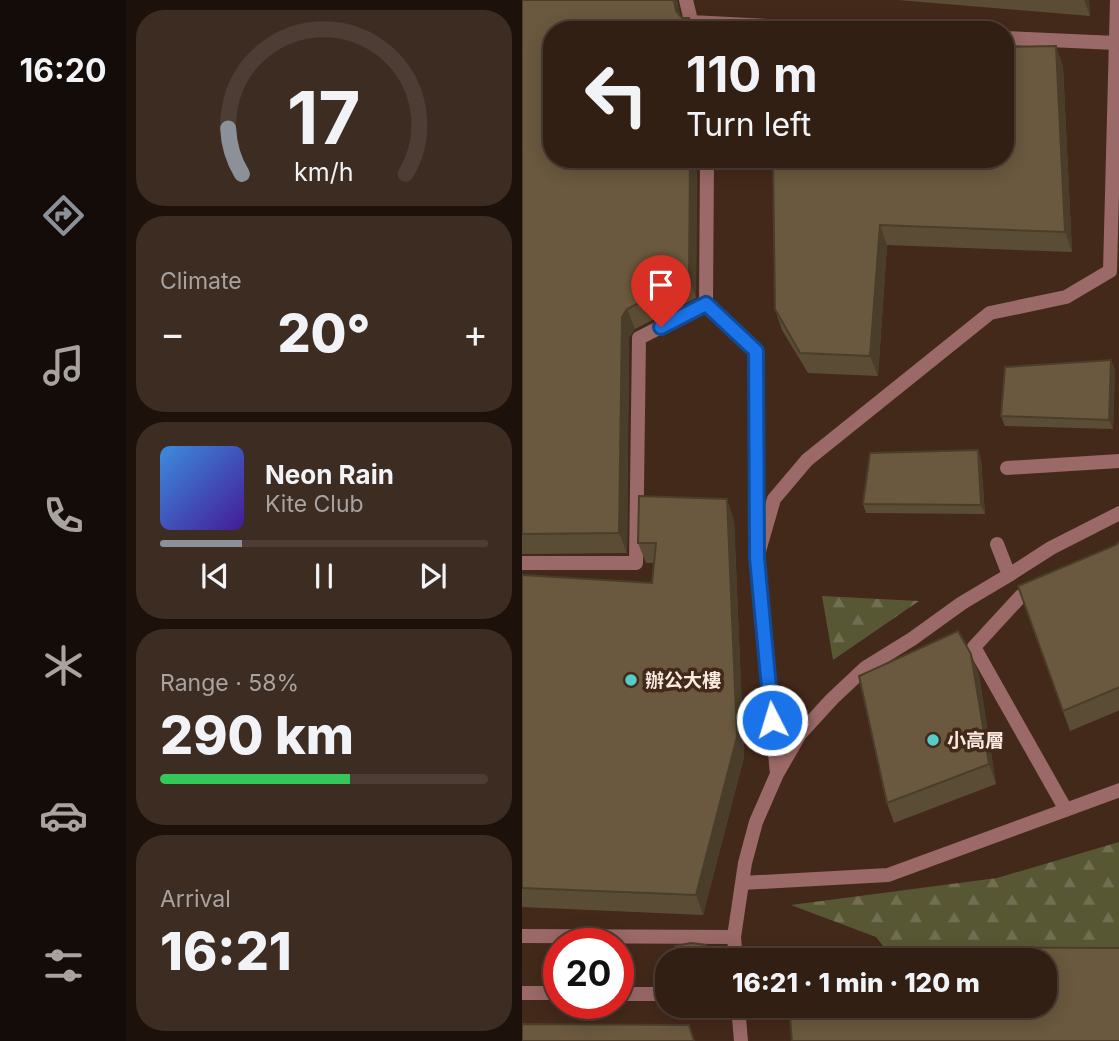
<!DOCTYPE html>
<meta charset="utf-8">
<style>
:root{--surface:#321f14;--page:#3d2c22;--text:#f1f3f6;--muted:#a8a2a0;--line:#4d3d34;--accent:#8c9099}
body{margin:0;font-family:Inter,"Noto Sans SC",sans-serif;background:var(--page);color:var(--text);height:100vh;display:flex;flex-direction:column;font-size:26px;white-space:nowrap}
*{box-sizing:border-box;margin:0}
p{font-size:23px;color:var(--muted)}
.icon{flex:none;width:38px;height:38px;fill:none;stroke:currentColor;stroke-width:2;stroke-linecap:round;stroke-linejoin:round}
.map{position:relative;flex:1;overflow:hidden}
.sheet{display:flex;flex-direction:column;gap:10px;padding:10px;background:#1c110b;width:396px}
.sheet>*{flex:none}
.banner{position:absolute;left:21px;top:21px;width:471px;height:147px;border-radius:28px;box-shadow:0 4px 18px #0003,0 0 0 2px var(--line);background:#321f14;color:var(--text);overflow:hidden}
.speed{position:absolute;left:21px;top:928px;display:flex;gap:14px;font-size:35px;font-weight:700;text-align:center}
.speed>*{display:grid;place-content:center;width:91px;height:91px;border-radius:50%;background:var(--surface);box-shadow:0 4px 18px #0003,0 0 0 2px var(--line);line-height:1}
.speed .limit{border:10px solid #d22;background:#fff;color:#111}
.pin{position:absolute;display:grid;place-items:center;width:60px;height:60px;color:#fff;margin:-72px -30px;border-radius:50% 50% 50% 0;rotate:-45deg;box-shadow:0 0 7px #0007}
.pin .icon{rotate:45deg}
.me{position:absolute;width:77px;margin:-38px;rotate:355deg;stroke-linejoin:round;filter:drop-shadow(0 0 5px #0008)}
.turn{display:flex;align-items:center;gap:24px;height:147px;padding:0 28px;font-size:32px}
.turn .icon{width:91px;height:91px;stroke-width:2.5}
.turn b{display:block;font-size:49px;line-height:60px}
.big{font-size:52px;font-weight:800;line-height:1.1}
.sheet .card{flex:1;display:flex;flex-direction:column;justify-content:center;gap:10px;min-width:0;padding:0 24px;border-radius:28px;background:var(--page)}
.sheet .dial{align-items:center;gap:0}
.dial svg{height:182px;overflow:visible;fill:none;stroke:var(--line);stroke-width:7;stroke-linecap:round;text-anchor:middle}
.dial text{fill:var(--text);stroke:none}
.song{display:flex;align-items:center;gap:21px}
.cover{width:84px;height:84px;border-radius:10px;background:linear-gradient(135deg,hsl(210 70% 55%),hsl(260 70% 35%))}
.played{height:7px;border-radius:4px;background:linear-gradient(90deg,var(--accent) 25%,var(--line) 25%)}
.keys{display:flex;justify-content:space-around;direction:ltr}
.heat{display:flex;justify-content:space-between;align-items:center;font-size:38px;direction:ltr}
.charge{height:10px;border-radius:5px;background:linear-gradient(90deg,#34c759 58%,var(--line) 0)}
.trip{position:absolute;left:133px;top:948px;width:402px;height:70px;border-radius:28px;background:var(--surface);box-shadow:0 4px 18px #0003,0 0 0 2px var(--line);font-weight:800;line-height:70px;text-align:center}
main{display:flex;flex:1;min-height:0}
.dock{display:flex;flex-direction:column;width:126px;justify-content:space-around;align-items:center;background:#140c08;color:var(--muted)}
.dock .icon{width:49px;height:49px}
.dock .on{color:var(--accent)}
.dock b{font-size:32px;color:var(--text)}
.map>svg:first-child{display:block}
</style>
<main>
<nav class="dock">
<b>16:20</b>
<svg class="icon on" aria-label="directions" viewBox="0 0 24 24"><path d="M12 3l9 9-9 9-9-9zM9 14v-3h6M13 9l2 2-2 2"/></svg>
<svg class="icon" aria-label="music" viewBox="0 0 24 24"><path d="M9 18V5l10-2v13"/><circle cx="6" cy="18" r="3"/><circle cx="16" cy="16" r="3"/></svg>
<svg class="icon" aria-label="phone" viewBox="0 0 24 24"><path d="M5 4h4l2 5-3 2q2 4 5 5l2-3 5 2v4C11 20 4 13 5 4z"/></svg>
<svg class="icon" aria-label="climate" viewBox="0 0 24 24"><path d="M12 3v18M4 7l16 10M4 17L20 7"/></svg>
<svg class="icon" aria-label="car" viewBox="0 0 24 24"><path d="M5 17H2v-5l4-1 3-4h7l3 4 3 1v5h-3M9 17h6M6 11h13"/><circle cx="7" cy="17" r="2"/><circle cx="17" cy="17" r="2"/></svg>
<svg class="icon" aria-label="filters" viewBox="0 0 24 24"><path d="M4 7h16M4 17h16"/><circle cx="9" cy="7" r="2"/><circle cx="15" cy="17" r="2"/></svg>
</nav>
<section class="sheet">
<div class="card dial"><svg viewBox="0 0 100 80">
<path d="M14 69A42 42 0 1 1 86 69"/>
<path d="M14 69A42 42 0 0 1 8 49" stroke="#8c9099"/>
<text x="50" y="56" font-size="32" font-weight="700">17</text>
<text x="50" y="72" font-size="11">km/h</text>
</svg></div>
<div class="card"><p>Climate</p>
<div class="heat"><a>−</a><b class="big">20°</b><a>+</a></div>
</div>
<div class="card">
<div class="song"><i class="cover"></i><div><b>Neon Rain</b><p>Kite Club</p></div></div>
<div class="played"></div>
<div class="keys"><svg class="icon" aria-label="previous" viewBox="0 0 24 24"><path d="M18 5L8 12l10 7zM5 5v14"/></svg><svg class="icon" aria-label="pause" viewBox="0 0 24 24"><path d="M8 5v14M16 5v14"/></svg><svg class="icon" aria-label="next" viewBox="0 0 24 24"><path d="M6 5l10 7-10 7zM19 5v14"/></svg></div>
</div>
<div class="card"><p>Range · 58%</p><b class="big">290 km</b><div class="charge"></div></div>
<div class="card"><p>Arrival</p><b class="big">16:21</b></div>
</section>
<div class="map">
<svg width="598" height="1041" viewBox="0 0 598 1041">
<defs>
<pattern id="forest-firs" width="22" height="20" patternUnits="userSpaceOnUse" patternTransform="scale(1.75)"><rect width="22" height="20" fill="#585734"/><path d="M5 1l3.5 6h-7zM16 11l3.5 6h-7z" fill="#716f51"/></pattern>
</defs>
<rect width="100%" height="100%" fill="#43291a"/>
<path fill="url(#forest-firs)" d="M300 596 397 601 311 660Z
M597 842V968L523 961H373L354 937 269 905 475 878Z"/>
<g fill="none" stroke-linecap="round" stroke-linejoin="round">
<path stroke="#9b6967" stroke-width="14" d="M164 0 171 29
M169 22 321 30
M483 38 594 43
M184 304 234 351 235 540
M485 468 598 461
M475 544 487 575
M0 563H114L117 338 184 304 185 159
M515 589 499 596 452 647 544 810
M255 774 235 558 252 499 285 460 468 313 544 297 588 271 595 0
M220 883 366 875 598 790
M0 936 212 937 223 863 234 822 255 774 278 734 310 699 343 668 390 639 440 603 487 575 529 548 598 513
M212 937 214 961
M0 993H37
M96 994H145
M216 1006 219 1041"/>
</g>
<path fill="#5b4d35" d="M0 0H155L158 15 30 159H175L174 298 113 329 107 337 105 553 0 554Z
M376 0H567L568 16Z
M534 46 541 67 550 252 365 245 356 376 286 373 260 330 253 309Z
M589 360 593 370 591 429 483 426 479 416Z
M459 459 463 514 344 513 341 504Z
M212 520 222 757 181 915 0 907V575L130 583 132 563H124L116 543Z
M598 541V710L548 731 496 586 594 545Z
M449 654 457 675 474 784 372 823 365 803Z"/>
<path fill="#4a3e2b" d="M152 0H155L161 30 154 11Z
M562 0H567L568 16Z
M534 46 541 67 550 252 543 232Z
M168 159H175L174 298 167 278Z
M358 225 365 245 356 376 348 356Z
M105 309 113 329 107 337 105 553 97 533 100 317Z
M589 360 593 370 591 429 587 420Z
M456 450 459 459 463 514 459 505Z
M205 499 212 520 222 757 181 915 174 895Z
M449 654 457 675 474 784 467 764Z"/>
<path fill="#6a593e" stroke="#4a3e2b" stroke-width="2" d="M0 0H152L154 11 160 18H167L171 30H30V159H168L167 278 105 309 100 317 97 533 0 534Z
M534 46 543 232 358 225 348 356 278 353 253 309 251 159H483V47Z
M589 360 587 420 479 416 483 367Z
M456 450 459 505 341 504 348 453Z
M117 496 205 499 215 737 174 895 0 888V575L130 583 134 543H116Z
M598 541V687L541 711 496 586 594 545Z
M436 631 449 654 467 764 365 803 337 676Z
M169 943 184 945 192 955 190 961H150L149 958 153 946Z
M371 947 598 948V1041H270L267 1006H523V961H373Z
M0 1024 167 1025 172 1041H0Z"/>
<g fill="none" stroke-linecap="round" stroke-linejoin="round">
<g stroke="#114b97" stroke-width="18">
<path id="route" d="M139 327 184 304 234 351 235 558 250 720"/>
</g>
<use href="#route" stroke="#1a73e8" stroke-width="12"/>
</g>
<g fill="#53cdc9" stroke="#43291a" stroke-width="2.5">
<circle cx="109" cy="680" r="7"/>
<circle cx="411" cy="740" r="7"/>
</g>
<g text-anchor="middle" stroke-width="7" stroke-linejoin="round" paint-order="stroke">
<g font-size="19" font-weight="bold" fill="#fceae1" stroke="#43291a" text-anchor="start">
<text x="123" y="687">辦公大樓</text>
<text x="425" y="747">小高層</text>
</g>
</g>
</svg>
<div class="speed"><div class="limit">20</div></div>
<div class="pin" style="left:139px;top:327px;background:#d93025"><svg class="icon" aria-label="arrive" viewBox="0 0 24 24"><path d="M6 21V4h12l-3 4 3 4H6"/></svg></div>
<svg class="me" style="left:250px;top:720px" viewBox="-20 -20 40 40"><circle r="17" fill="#1a73e8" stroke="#fff" stroke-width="3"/><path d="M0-11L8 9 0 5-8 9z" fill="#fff"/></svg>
<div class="trip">16:21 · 1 min · 120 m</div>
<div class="banner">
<div class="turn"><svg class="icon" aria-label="left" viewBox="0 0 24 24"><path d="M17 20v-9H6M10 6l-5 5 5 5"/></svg><div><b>110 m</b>Turn left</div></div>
</div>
</div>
</main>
